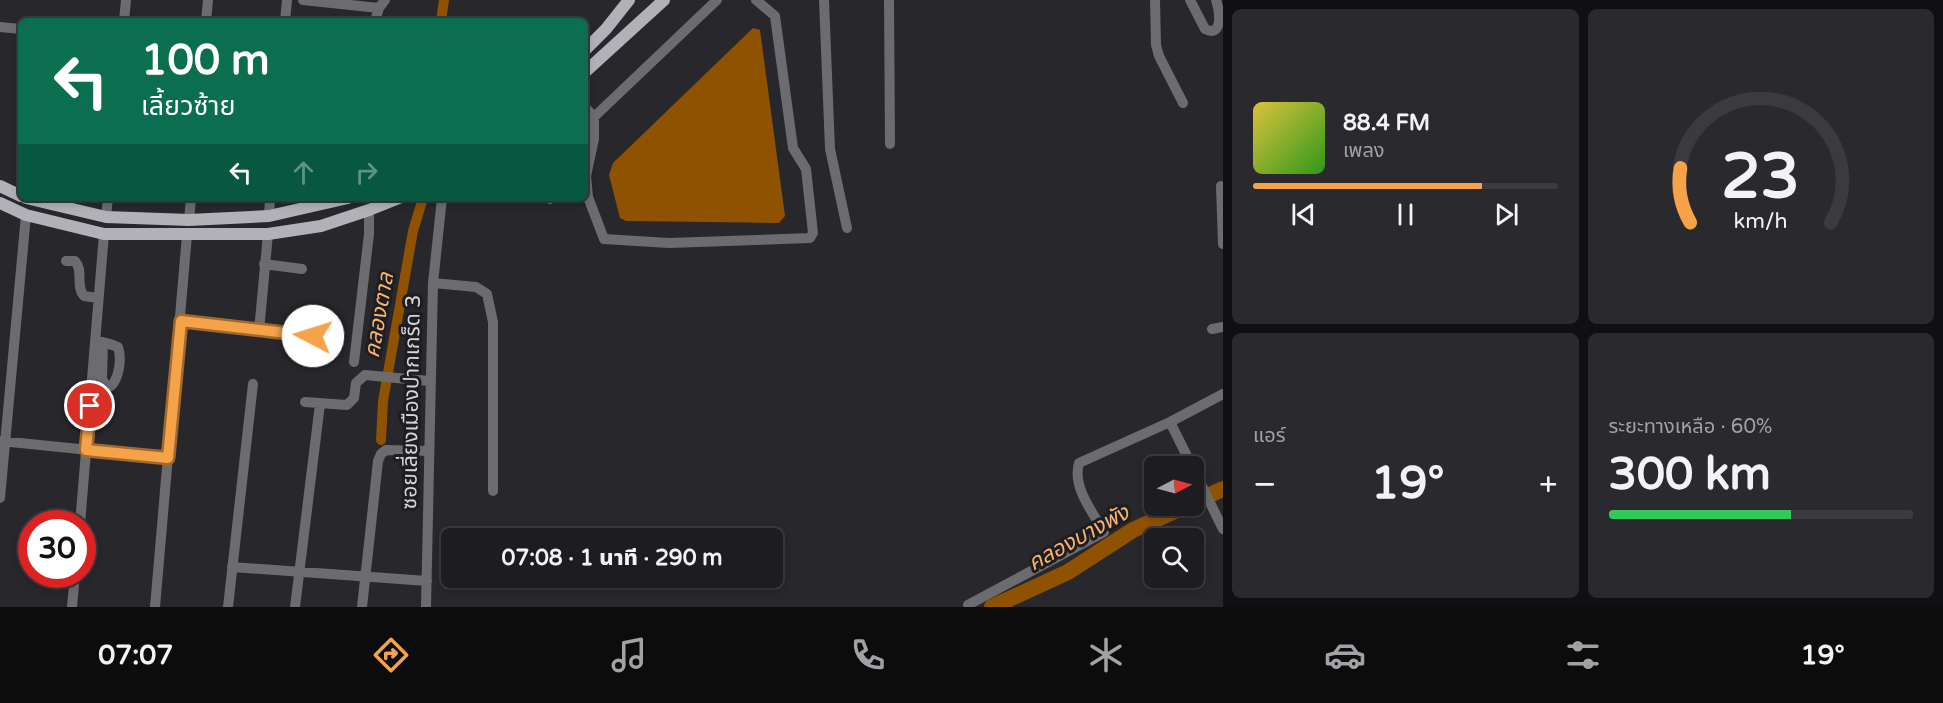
<!DOCTYPE html>
<html lang="th">
<meta charset="utf-8">
<style>
:root{--surface:#1d1d21;--page:#2a2a2e;--text:#f1f3f6;--muted:#a0a2a5;--line:#3b3b3f;--accent:#f6a248}
body{margin:0;font-family:"Varela Round","Noto Sans Thai",sans-serif;background:var(--page);color:var(--text);height:100vh;display:flex;flex-direction:column;font-size:22px;white-space:nowrap}
*{box-sizing:border-box;margin:0}
p{font-size:20px;color:var(--muted)}
.icon{flex:none;width:33px;height:33px;fill:none;stroke:currentColor;stroke-width:2;stroke-linecap:round;stroke-linejoin:round}
.map{position:relative;flex:1;overflow:hidden}
.side{display:flex;flex-direction:column;gap:9px;padding:9px;background:#101012;width:720px}
.side>*{flex:none}
.guide{position:absolute;left:18px;top:18px;width:570px;height:183px;border-radius:9px;box-shadow:0 3px 9px #0003,0 0 0 2px var(--line);background:#0b6e4f;color:#fff;overflow:hidden}
.needle{width:39px;rotate:84deg}
.fabs{position:absolute;left:1144px;top:456px;display:grid;gap:12px}
.fabs a{display:grid;place-items:center;width:60px;height:60px;border-radius:9px;background:var(--surface);box-shadow:0 3px 9px #0003,0 0 0 2px var(--line);font-size:30px}
.speed{position:absolute;left:18px;top:510px;display:flex;gap:12px;font-size:30px;font-weight:700;text-align:center}
.speed>*{display:grid;place-content:center;width:78px;height:78px;border-radius:50%;background:var(--surface);box-shadow:0 3px 9px #0003,0 0 0 2px var(--line);line-height:1}
.speed .limit{border:9px solid #d22;background:#fff;color:#111}
.pin{position:absolute;display:grid;place-items:center;width:51px;height:51px;color:#fff;margin:-26px;border:3px solid #fff;border-radius:50%;box-shadow:0 2px 6px #0007}
.me{position:absolute;width:66px;margin:-33px;rotate:275deg;stroke-linejoin:round;filter:drop-shadow(0 0 4px #0008)}
.turn{display:flex;align-items:center;gap:21px;height:126px;padding:0 24px;font-size:27px}
.turn .icon{width:78px;height:78px;stroke-width:2.5}
.turn b{display:block;font-size:42px;line-height:51px}
.lanes{display:flex;align-items:center;height:57px;padding:0 24px;background:#0003;justify-content:center;gap:30px;direction:ltr}
.lanes .off{opacity:.35}
.big{font-size:45px;font-weight:800;line-height:1.1}
.side .widget{flex:1;display:flex;flex-direction:column;justify-content:center;gap:9px;min-width:0;padding:0 21px;border-radius:9px;background:var(--page)}
.side .dial{align-items:center;gap:0}
.dial svg{height:156px;overflow:visible;fill:none;stroke:var(--line);stroke-width:7;stroke-linecap:round;text-anchor:middle}
.dial text{fill:var(--text);stroke:none}
.song{display:flex;align-items:center;gap:18px}
.cover{width:72px;height:72px;border-radius:9px;background:linear-gradient(135deg,hsl(50 70% 55%),hsl(110 70% 35%))}
.played{height:6px;border-radius:3px;background:linear-gradient(90deg,var(--accent) 75%,var(--line) 75%)}
.keys{display:flex;justify-content:space-around;direction:ltr}
.heat{display:flex;justify-content:space-between;align-items:center;font-size:33px;direction:ltr}
.charge{height:9px;border-radius:4px;background:linear-gradient(90deg,#34c759 60%,var(--line) 0)}
.side .tiles{flex:1;display:grid;gap:9px;grid-template-columns:repeat(2,1fr)}
.trip{position:absolute;left:441px;top:528px;width:342px;height:60px;border-radius:9px;background:var(--surface);box-shadow:0 3px 9px #0003,0 0 0 2px var(--line);font-weight:800;line-height:60px;text-align:center}
.dock{display:flex;height:96px;justify-content:space-around;align-items:center;background:#0c0c0d;color:var(--muted)}
.dock .icon{width:42px;height:42px}
.dock .current{color:var(--accent)}
.dock b{font-size:27px;color:var(--text)}
main{display:flex;flex:1;min-height:0}
.map>svg:first-child{display:block}
</style>
<main>
<div class="map">
<svg width="1223" height="607" viewBox="0 0 1223 607">
<rect width="100%" height="100%" fill="#27272c"/>
<path fill="#8f5200" d="M753 28 760 30 785 216 779 223 626 221 620 218 609 175 613 163Z"/>
<g fill="none" stroke-linecap="round" stroke-linejoin="round">
<path stroke="#8f5200" stroke-width="10" d="M441 21 444 0
M381 440 383 401 413 231 423 198"/>
<path stroke="#8f5200" stroke-width="16" d="M1194 502 1223 489
M992 607 1068 572 1133 530 1186 506"/>
<path stroke="#6c6c6f" stroke-width="10" d="M303 0 379 8 385 0
M824 0 830 149 847 228
M889 0 890 144
M1155 0 1156 45 1159 56 1183 103
M1190 0 1205 29C1223 38 1220 12 1216 0
M124 21 126 0
M206 21 208 0
M285 21 287 0
M375 21 379 8
M0 27 21 29
M585 107 594 117V139L586 176 588 197 604 239 669 243 810 238 813 233 812 224 806 169 793 148 775 16 756 0
M594 117 717 0
M1221 186 1223 244
M550 199 552 198
M269 216 270 198
M106 217 108 198
M189 220 191 198
M66 261H75C84 271 75 286 84 296L98 298
M264 264 302 269
M433 283 476 287 487 294 493 322V491
M181 321 313 336
M1212 329 1223 327
M259 331 268 234
M96 341C103 342 111 344 118 347 122 359 119 378 111 386H106L102 379 103 342
M354 362 369 234V210
M305 402 347 405 354 398 356 383 365 375 429 381
M1170 422 1192 466
M0 441 168 458
M1194 470 1223 529
M0 498 26 215
M80 524 104 234
M232 567 427 581
M968 605 1104 532C1092 511 1072 487 1079 463L1170 422 1223 394
M72 607 75 574
M155 607 187 235
M228 607 253 384
M295 607 320 404
M362 607 378 461 381 454 386 450 429 451
M426 607 433 283 442 198"/>
<path stroke="#b1b1b7" stroke-width="12" d="M585 50 606 29 629 0
M585 72 664 0
M0 186 21 196
M26 198 106 217 189 220 269 216 348 198
M0 203 26 215 104 234H268L321 226 369 210 399 198"/>
</g>
<g fill="none" stroke-linecap="round" stroke-linejoin="round">
<g stroke="#a0692f" stroke-width="15">
<path id="route" d="M90 406 86 450 168 458 181 321 313 336"/>
</g>
<use href="#route" stroke="#f6a248" stroke-width="10"/>
</g>
<g text-anchor="middle" stroke-width="6" stroke-linejoin="round" paint-order="stroke">
<g font-size="21" fill="#d6d6da" stroke="#1d1d22">
<text transform="translate(411 402) rotate(-89)" y="7">ซอยเลี่ยงเมืองปากเกร็ด 3</text>
</g>
<g font-size="22" font-style="italic" fill="#f7b371" stroke="#1d1d22">
<text transform="translate(378 315) rotate(-80)" y="8">คลองตาล</text>
<text transform="translate(1078 537) rotate(-29)" y="8">คลองบางพัง</text>
</g>
</g>
</svg>
<div class="fabs">
<a><svg class="needle" viewBox="-14 -14 28 28"><path d="M0-13l5 13h-10z" fill="#e53935"/><path d="M0 13l5-13h-10z" fill="#a0a2a5"/></svg></a>
<a><svg class="icon" aria-label="search" viewBox="0 0 24 24"><circle cx="10" cy="10" r="6"/><path d="M15 15l6 6"/></svg></a>
</div>
<div class="speed"><div class="limit">30</div></div>
<div class="pin" style="left:90px;top:406px;background:#d93025"><svg class="icon" aria-label="arrive" viewBox="0 0 24 24"><path d="M6 21V4h12l-3 4 3 4H6"/></svg></div>
<svg class="me" style="left:313px;top:336px" viewBox="-20 -20 40 40"><circle r="19" fill="#fff"/><path d="M0-13L10 11 0 6-10 11z" fill="#f6a248"/></svg>
<div class="trip">07:08 · 1 นาที · 290 m</div>
<div class="guide">
<div class="turn"><svg class="icon" aria-label="left" viewBox="0 0 24 24"><path d="M17 20v-9H6M10 6l-5 5 5 5"/></svg><div><b>100 m</b>เลี้ยวซ้าย</div></div>
<div class="lanes"><svg class="icon" aria-label="left" viewBox="0 0 24 24"><path d="M17 20v-9H6M10 6l-5 5 5 5"/></svg><svg class="icon off" aria-label="ahead" viewBox="0 0 24 24"><path d="M12 20V5M6 11l6-6 6 6"/></svg><svg class="icon off" aria-label="right" viewBox="0 0 24 24"><path d="M7 20v-9h11M14 6l5 5-5 5"/></svg></div>
</div>
</div>
<section class="side">
<div class="tiles">
<div class="widget">
<div class="song"><i class="cover"></i><div><b>88.4 FM</b><p>เพลง</p></div></div>
<div class="played"></div>
<div class="keys"><svg class="icon" aria-label="previous" viewBox="0 0 24 24"><path d="M18 5L8 12l10 7zM5 5v14"/></svg><svg class="icon" aria-label="pause" viewBox="0 0 24 24"><path d="M8 5v14M16 5v14"/></svg><svg class="icon" aria-label="next" viewBox="0 0 24 24"><path d="M6 5l10 7-10 7zM19 5v14"/></svg></div>
</div>
<div class="widget dial"><svg viewBox="0 0 100 80">
<path d="M14 69A42 42 0 1 1 86 69"/>
<path d="M14 69A42 42 0 0 1 9 41" stroke="#f6a248"/>
<text x="50" y="56" font-size="32" font-weight="700">23</text>
<text x="50" y="72" font-size="11">km/h</text>
</svg></div>
<div class="widget"><p>แอร์</p>
<div class="heat"><a>−</a><b class="big">19°</b><a>+</a></div>
</div>
<div class="widget"><p>ระยะทางเหลือ · 60%</p><b class="big">300 km</b><div class="charge"></div></div>
</div>
</section>
</main>
<nav class="dock">
<b>07:07</b>
<svg class="icon current" aria-label="directions" viewBox="0 0 24 24"><path d="M12 3l9 9-9 9-9-9zM9 14v-3h6M13 9l2 2-2 2"/></svg>
<svg class="icon" aria-label="music" viewBox="0 0 24 24"><path d="M9 18V5l10-2v13"/><circle cx="6" cy="18" r="3"/><circle cx="16" cy="16" r="3"/></svg>
<svg class="icon" aria-label="phone" viewBox="0 0 24 24"><path d="M5 4h4l2 5-3 2q2 4 5 5l2-3 5 2v4C11 20 4 13 5 4z"/></svg>
<svg class="icon" aria-label="climate" viewBox="0 0 24 24"><path d="M12 3v18M4 7l16 10M4 17L20 7"/></svg>
<svg class="icon" aria-label="car" viewBox="0 0 24 24"><path d="M5 17H2v-5l4-1 3-4h7l3 4 3 1v5h-3M9 17h6M6 11h13"/><circle cx="7" cy="17" r="2"/><circle cx="17" cy="17" r="2"/></svg>
<svg class="icon" aria-label="filters" viewBox="0 0 24 24"><path d="M4 7h16M4 17h16"/><circle cx="9" cy="7" r="2"/><circle cx="15" cy="17" r="2"/></svg>
<b>19°</b>
</nav>
